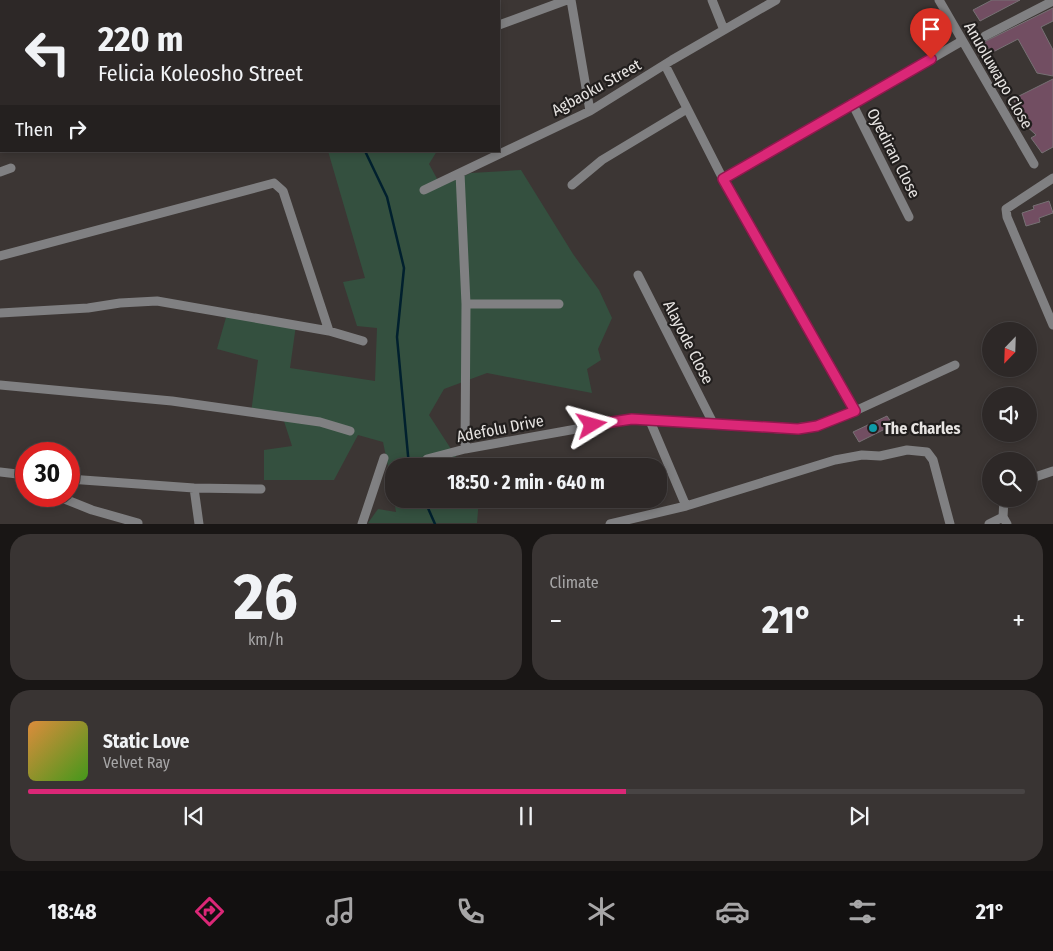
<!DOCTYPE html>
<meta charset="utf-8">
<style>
:root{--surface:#2d2827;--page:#393433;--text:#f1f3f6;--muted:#a7a6a7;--line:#484444;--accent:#db2777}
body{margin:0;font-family:"Fira Sans Condensed",sans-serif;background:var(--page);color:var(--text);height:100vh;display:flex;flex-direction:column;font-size:19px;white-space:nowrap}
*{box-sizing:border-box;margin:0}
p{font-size:16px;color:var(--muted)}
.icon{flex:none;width:28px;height:28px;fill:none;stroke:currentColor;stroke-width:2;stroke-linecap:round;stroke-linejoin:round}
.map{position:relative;height:524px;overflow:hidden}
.side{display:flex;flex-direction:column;gap:10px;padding:10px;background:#191615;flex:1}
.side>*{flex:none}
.guide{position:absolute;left:0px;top:0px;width:500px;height:152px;box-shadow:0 2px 8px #0003,0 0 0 1px var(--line);background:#2d2827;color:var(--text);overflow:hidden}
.needle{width:32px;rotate:203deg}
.controls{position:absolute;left:982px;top:322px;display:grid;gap:10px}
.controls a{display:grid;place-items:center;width:55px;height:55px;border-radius:50%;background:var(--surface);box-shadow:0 2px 8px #0003,0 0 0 1px var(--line);font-size:25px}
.speed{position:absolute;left:15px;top:442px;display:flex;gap:10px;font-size:25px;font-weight:700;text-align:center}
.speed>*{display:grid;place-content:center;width:65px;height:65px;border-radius:50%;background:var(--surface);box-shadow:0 2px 8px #0003,0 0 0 1px var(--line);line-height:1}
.speed .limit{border:8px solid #d22;background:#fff;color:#111}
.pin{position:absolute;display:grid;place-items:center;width:42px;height:42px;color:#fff;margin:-51px -21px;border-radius:50% 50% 50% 0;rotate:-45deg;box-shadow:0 0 5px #0007}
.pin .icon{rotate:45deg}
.me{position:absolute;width:55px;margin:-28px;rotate:82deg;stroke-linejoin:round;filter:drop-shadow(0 0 4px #0008)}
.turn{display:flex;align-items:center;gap:18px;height:105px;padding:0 15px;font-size:22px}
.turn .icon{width:65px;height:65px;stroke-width:2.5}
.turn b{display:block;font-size:35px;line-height:42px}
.then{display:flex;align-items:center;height:48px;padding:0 15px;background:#0003;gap:10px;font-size:19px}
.big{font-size:38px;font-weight:700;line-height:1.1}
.side .card{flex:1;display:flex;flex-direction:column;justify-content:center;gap:8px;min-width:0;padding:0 18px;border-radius:20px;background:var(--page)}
.side .dial{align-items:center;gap:0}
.dial b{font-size:65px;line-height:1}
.song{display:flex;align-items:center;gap:15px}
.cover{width:60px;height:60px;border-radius:8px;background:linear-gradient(135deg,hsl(30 70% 55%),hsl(100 70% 35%))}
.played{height:5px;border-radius:2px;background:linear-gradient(90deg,var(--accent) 60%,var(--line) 60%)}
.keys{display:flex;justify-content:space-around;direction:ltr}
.heat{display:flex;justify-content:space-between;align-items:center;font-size:28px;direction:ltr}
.side .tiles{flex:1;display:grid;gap:10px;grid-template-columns:1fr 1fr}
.card:last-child{grid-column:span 2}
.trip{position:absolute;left:385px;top:458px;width:282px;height:50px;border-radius:20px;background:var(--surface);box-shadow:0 2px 8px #0003,0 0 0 1px var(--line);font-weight:700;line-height:50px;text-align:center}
.menu{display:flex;height:80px;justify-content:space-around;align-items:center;background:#121010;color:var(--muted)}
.menu .icon{width:35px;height:35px}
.menu .selected{color:var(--accent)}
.menu b{font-size:22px;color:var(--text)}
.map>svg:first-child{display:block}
</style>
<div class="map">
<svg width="1053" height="524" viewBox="0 0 1053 524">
<rect width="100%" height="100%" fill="#3c3634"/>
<path fill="#34503f" d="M255 0H391L255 1Z
M328 151H437L429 164 441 186 471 173 521 170 573 254 599 290 612 318 598 349 601 360 587 369 592 393 487 373 444 389 429 415 462 466H394V495L383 442 358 435 334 480H264V450L292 446 283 418 251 413 258 360 217 349 227 314 296 325 290 368 375 381 377 328 357 326 343 282 365 278Z
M394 499H479L477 523H368L378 509 396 512Z"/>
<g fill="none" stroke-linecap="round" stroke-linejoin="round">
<path stroke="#01202e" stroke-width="2.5" d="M279 0 280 1
M365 151 387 197 404 268 397 337 409 466
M424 499 435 524"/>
</g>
<path fill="#724e62" stroke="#777174" d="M992 0H1020L980 21 973 10Z
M1053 8V21L1041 27 1053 50V76L1037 73 1018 39 991 53 984 42Z
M1053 79V147L1042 153 1031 138 1036 135 1021 121 1025 118 1013 99Z
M1049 201 1053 213 1039 218 1040 222 1026 226 1022 213 1034 209 1033 206Z
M887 416 893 425 859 442 853 432Z"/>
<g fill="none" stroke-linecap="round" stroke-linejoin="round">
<path stroke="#808082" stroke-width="9" d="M571 0 590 111
M712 0 724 30
M939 0 1034 164
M25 1 29 0
M247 1V0
M0 2 1 6
M499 25 567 0
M985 36 1053 1
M665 65 723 179 855 411
M852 103 909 217
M0 108 1 107
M0 172 11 168
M460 173 466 304 465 449
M1053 178 1006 209 1007 217 1053 325
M723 179 962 41
M572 185 602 160 687 109
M424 190 590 111 672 60 776 0
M0 256 274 183 283 191 329 331
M638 275 713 423
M466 304H559
M0 313 88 308 120 303 157 301 329 331 363 341
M0 385 172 401 320 422 350 431
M650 421 686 506
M427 459 465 449 632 419 781 429 817 426 855 411 955 365
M0 472 26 475
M69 479 194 488 261 489
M1029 479 1053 471
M194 488 199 524
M57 496 92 510 138 523
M1004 499 1003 517 1007 524
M362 524 384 458
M610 524 686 506 835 460 862 455 880 456 907 450 927 452 933 460 950 524
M989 524 1003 517"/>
</g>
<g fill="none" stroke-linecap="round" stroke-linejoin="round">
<g stroke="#8e194d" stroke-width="12">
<path id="route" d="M592 425 632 419 798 429 817 426 855 411 723 179 931 59"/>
</g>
<use href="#route" stroke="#db2777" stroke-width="9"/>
</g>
<circle fill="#0f9aa8" stroke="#211e1d" stroke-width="2" cx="873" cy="428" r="5"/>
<g text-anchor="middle" stroke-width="4.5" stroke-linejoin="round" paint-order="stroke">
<g font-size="16" fill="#e7e4e2" stroke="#211e1d">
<text transform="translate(999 75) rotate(60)" y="6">Anuoluwapo Close</text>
<text transform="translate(596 87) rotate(-29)" y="6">Agbaoku Street</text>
<text transform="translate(894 153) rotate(63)" y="6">Oyediran Close</text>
<text transform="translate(689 342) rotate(63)" y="6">Alayode Close</text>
<text transform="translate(500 428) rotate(-11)" y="6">Adefolu Drive</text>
</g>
<g font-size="16" font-weight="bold" fill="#e7e4e2" stroke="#211e1d" text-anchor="start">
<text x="883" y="434">The Charles</text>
</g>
</g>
</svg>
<div class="controls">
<a><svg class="needle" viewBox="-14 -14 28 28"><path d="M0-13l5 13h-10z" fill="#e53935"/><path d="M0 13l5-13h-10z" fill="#a7a6a7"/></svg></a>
<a><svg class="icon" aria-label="sound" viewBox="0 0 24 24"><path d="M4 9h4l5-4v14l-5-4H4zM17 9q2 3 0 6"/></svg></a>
<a><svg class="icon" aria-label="search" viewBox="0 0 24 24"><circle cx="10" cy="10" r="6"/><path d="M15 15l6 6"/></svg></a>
</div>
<div class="speed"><div class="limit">30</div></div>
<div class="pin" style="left:931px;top:59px;background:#d93025"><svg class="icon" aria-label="arrive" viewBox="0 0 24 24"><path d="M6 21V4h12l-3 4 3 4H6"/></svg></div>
<svg class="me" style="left:592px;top:425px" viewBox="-20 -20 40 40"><path d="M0-17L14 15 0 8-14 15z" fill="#db2777" stroke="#fff" stroke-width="4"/></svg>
<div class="trip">18:50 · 2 min · 640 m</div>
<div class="guide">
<div class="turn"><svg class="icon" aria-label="left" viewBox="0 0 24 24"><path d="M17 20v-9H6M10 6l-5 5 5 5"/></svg><div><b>220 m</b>Felicia Koleosho Street</div></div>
<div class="then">Then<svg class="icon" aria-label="right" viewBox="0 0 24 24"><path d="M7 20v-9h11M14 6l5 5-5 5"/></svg></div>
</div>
</div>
<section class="side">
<div class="tiles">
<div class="card dial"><b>26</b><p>km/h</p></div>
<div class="card"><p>Climate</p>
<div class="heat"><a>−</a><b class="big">21°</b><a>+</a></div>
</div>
<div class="card">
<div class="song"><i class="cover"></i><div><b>Static Love</b><p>Velvet Ray</p></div></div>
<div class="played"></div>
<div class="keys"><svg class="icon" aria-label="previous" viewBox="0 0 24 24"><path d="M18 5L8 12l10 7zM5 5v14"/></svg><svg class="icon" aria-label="pause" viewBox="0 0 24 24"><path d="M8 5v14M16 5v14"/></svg><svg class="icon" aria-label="next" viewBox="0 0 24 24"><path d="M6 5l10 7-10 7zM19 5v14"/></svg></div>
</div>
</div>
</section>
<nav class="menu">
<b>18:48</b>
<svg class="icon selected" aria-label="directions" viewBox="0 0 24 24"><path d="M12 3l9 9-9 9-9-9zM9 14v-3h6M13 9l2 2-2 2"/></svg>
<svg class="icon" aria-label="music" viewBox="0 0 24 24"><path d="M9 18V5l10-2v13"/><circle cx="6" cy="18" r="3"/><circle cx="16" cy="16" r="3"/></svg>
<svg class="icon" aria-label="phone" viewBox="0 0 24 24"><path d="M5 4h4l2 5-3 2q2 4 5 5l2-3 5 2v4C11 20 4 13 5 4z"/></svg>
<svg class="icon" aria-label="climate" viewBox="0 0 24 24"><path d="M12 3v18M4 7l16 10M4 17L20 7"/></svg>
<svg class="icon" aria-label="car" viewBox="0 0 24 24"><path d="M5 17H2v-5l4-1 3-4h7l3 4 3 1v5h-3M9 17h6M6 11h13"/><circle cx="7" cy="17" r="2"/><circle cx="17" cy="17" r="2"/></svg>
<svg class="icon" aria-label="filters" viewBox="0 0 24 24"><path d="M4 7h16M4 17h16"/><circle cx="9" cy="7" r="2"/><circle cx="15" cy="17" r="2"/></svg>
<b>21°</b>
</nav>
